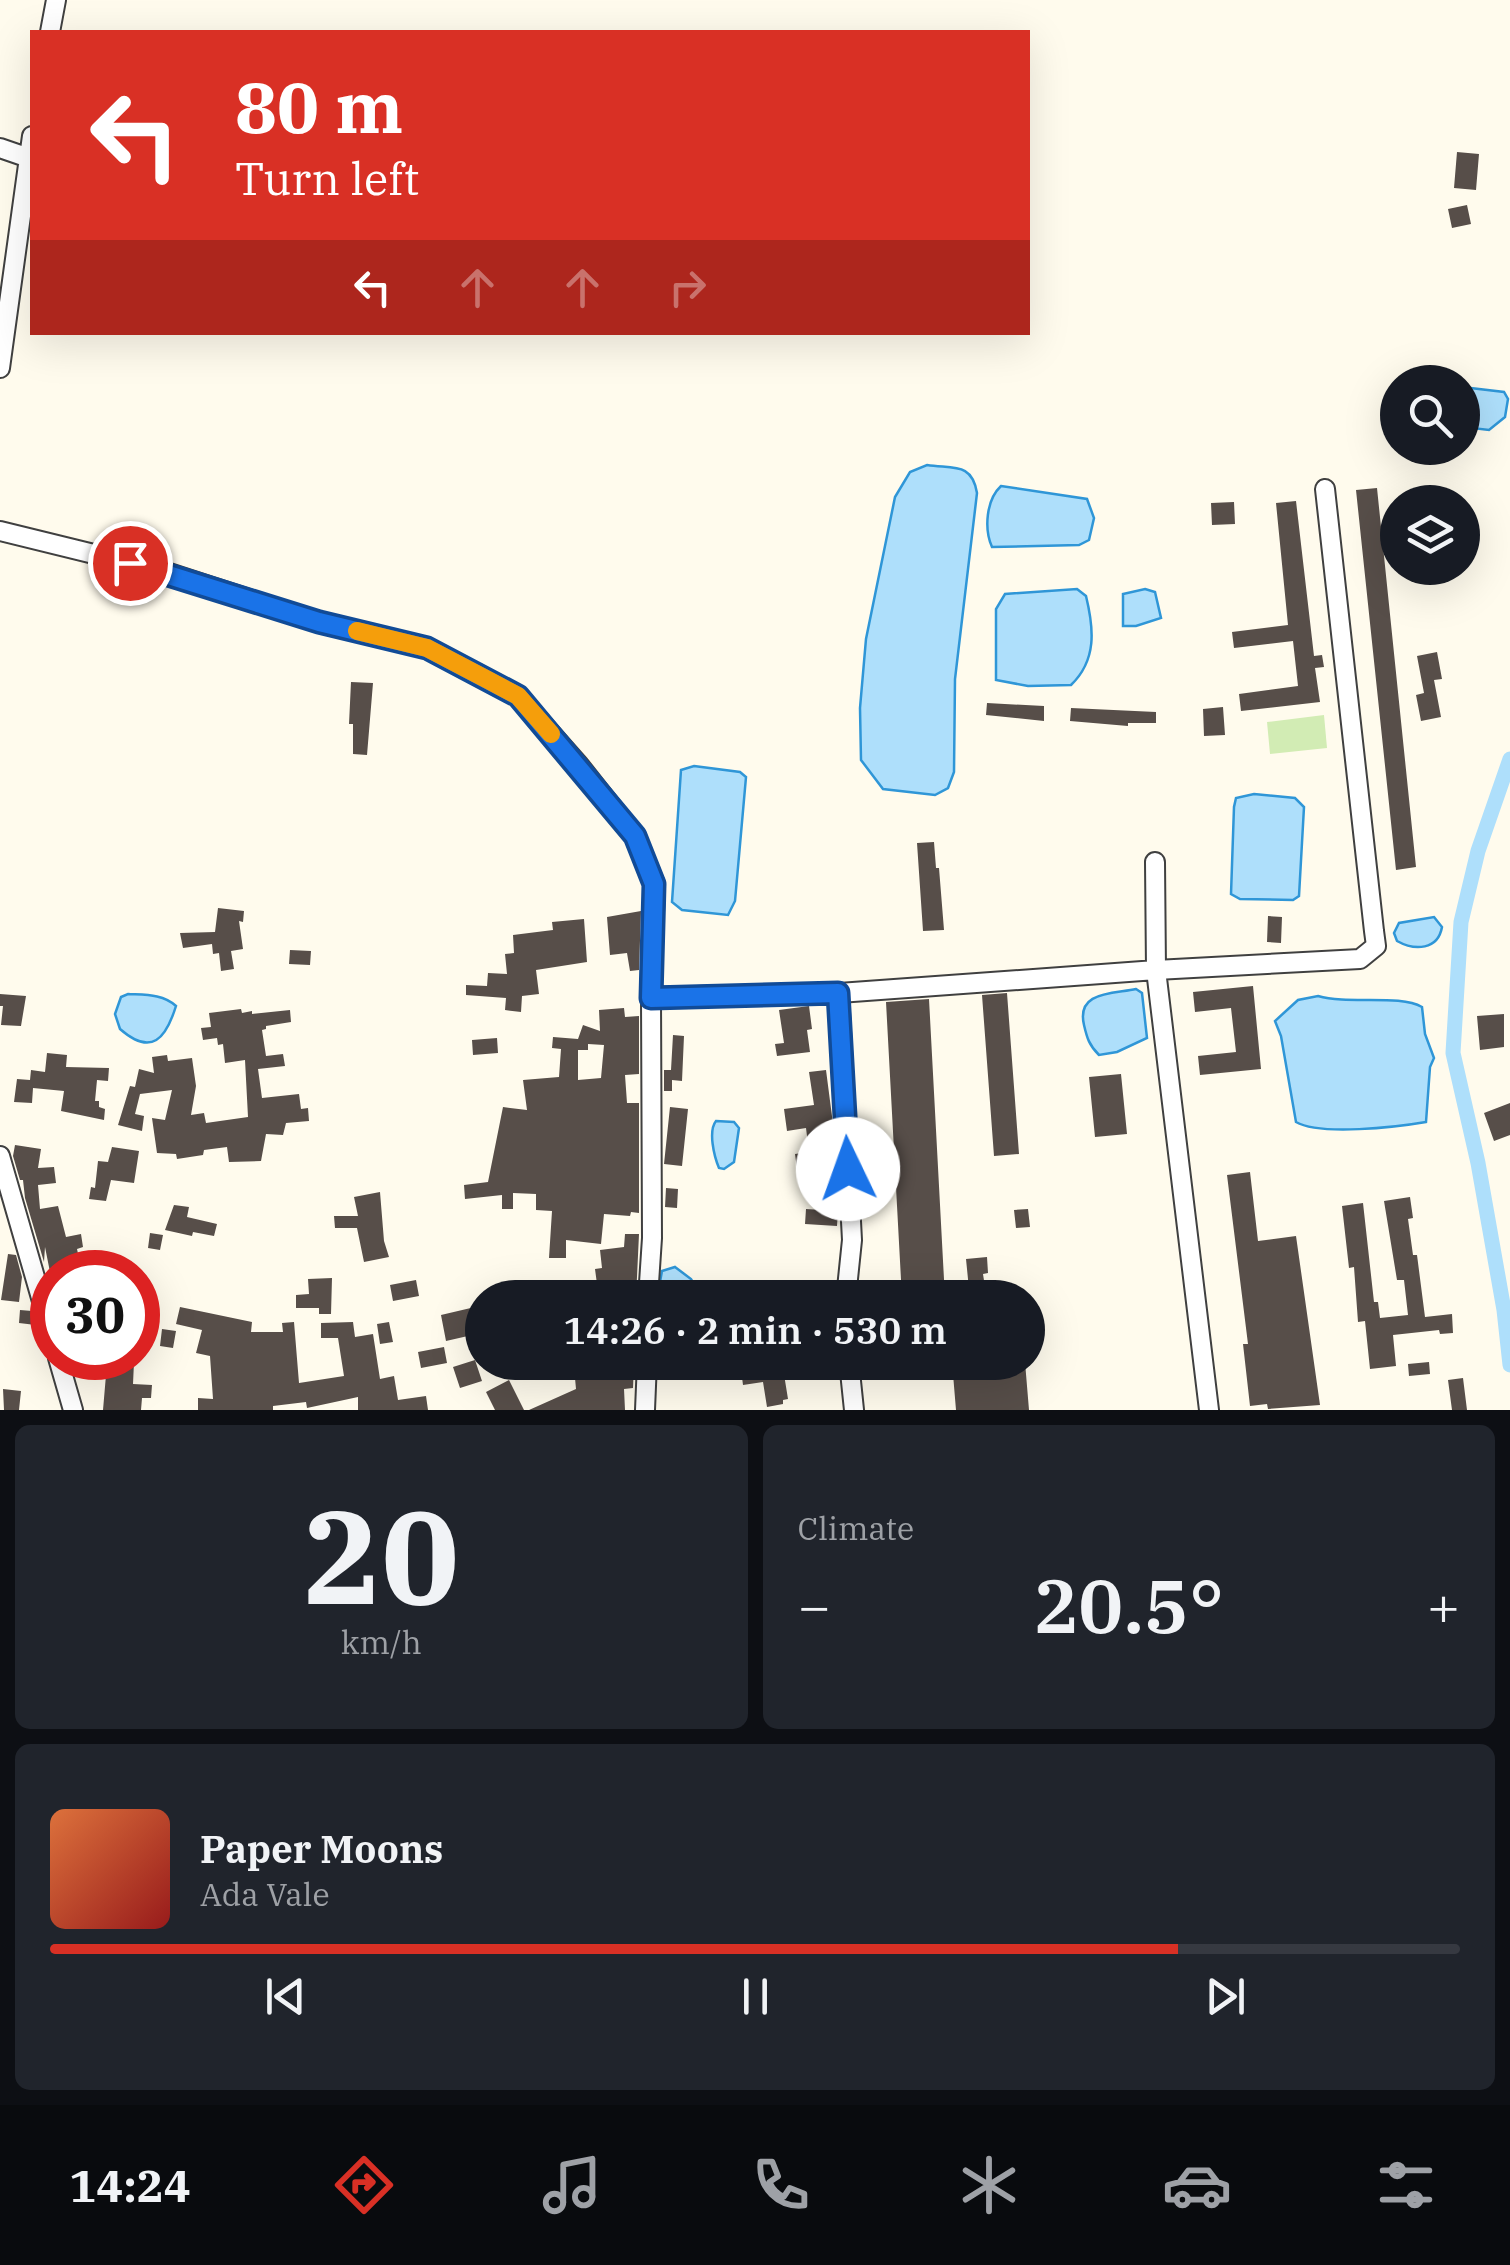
<!DOCTYPE html>
<meta charset="utf-8">
<style>
:root{--surface:#171b24;--page:#20242c;--text:#f1f3f6;--muted:#9ea1a6;--line:#363941;--accent:#d93025}
body{margin:0;font-family:"IBM Plex Serif",serif;background:var(--page);color:var(--text);height:100vh;display:flex;flex-direction:column;font-size:38px;white-space:nowrap}
*{box-sizing:border-box;margin:0}
p{font-size:32px;color:var(--muted)}
.icon{flex:none;width:55px;height:55px;fill:none;stroke:currentColor;stroke-width:2;stroke-linecap:round;stroke-linejoin:round}
.map{position:relative;height:1410px;overflow:hidden}
.side{display:flex;flex-direction:column;gap:15px;padding:15px;background:#0d0f14;flex:1}
.side>*{flex:none}
.hud{position:absolute;left:30px;top:30px;width:1000px;height:305px;border-radius:0px;box-shadow:0 10px 40px #0002;background:#d93025;color:#fff;overflow:hidden}
.controls{position:absolute;left:1380px;top:365px;display:grid;gap:20px}
.controls a{display:grid;place-items:center;width:100px;height:100px;border-radius:50%;background:var(--surface);box-shadow:0 10px 40px #0002;font-size:50px}
.speed{position:absolute;left:30px;top:1250px;display:flex;gap:20px;font-size:50px;font-weight:700;text-align:center}
.speed>*{display:grid;place-content:center;width:130px;height:130px;border-radius:50%;background:var(--surface);box-shadow:0 10px 40px #0002;line-height:1}
.speed .limit{border:15px solid #d22;background:#fff;color:#111}
.pin{position:absolute;display:grid;place-items:center;width:85px;height:85px;color:#fff;margin:-42px;border:5px solid #fff;border-radius:50%;box-shadow:0 2px 10px #0007}
.me{position:absolute;width:110px;margin:-55px;rotate:357deg;stroke-linejoin:round;filter:drop-shadow(0 0 8px #0008)}
.turn{display:flex;align-items:center;gap:35px;height:210px;padding:0 40px;font-size:45px}
.turn .icon{width:130px;height:130px;stroke-width:2.5}
.turn b{display:block;font-size:70px;line-height:85px}
.lanes{display:flex;align-items:center;height:95px;padding:0 40px;background:#0003;justify-content:center;gap:50px;direction:ltr}
.lanes .off{opacity:.35}
.big{font-size:75px;font-weight:600;line-height:1.1}
.side .tile{flex:1;display:flex;flex-direction:column;justify-content:center;gap:15px;min-width:0;padding:0 35px;border-radius:15px;background:var(--page)}
.side .dial{align-items:center;gap:0}
.dial b{font-size:130px;line-height:1}
.song{display:flex;align-items:center;gap:30px}
.cover{width:120px;height:120px;border-radius:15px;background:linear-gradient(135deg,hsl(20 70% 55%),hsl(0 70% 35%))}
.played{height:10px;border-radius:5px;background:linear-gradient(90deg,var(--accent) 80%,var(--line) 80%)}
.keys{display:flex;justify-content:space-around;direction:ltr}
.heat{display:flex;justify-content:space-between;align-items:center;font-size:55px;direction:ltr}
.side .tiles{flex:1;display:grid;gap:15px;grid-template-columns:1fr 1fr}
.tile:last-child{grid-column:span 2}
.trip{position:absolute;left:465px;top:1280px;width:580px;height:100px;border-radius:50px;background:var(--surface);box-shadow:0 10px 40px #0002;font-weight:600;line-height:100px;text-align:center}
.tab-bar{display:flex;height:160px;justify-content:space-around;align-items:center;background:#090b0e;color:var(--muted)}
.tab-bar .icon{width:70px;height:70px}
.tab-bar .current{color:var(--accent)}
.tab-bar b{font-size:45px;color:var(--text)}
.map>svg:first-child{display:block}
</style>
<div class="map">
<svg width="1510" height="1410" viewBox="0 0 1510 1410">
<rect width="100%" height="100%" fill="#fffbed"/>
<path fill="#d2ecb4" d="M1324 715 1327 748 1270 754 1267 722Z"/>
<path fill="#aedffb" stroke="#2f96d7" stroke-width="2.5" d="M1462 387 1504 392 1508 399 1505 417 1489 430 1463 427Z
M927 465C953 469 972 462 977 493L955 679 954 772 948 788 935 795 883 789 861 760 860 708 866 639 895 497 910 472Z
M1001 486 1087 499 1094 518 1089 540 1079 545 992 547C984 529 986 500 1001 486Z
M1077 589 1086 596C1094 629 1097 660 1071 685L1028 686 996 680V609L1005 594Z
M1145 589 1155 592 1161 618 1136 626H1123V594Z
M694 766 740 772 746 777 735 901 728 915 682 910 672 902 681 770Z
M1254 794 1295 798 1304 807 1299 896 1293 900 1240 899 1231 894 1234 807 1236 798Z
M1434 917 1442 927C1438 950 1415 951 1397 941L1394 933 1399 923Z
M1136 989 1142 993 1147 1038 1117 1052 1099 1055C1089 1045 1087 1038 1084 1025 1076 991 1113 994 1136 989Z
M128 994C146 995 163 994 176 1006 166 1038 152 1057 120 1029L115 1014 121 997Z
M1318 996C1349 1005 1399 994 1422 1007L1425 1034 1434 1058 1430 1067 1426 1122C1397 1127 1320 1136 1296 1122L1281 1036 1275 1021 1298 1000Z
M716 1121 734 1122 739 1128 734 1162 724 1169 719 1168C714 1156 708 1131 716 1121Z
M675 1267 691 1279 702 1297 657 1298 662 1271Z"/>
<g fill="none" stroke-linecap="round" stroke-linejoin="round">
<path stroke="#aedffb" stroke-width="15" d="M1510 759 1478 851 1461 922 1453 1053 1478 1163 1504 1310 1510 1365"/>
</g>
<path fill="#574e49" fill-rule="evenodd" d="M1457 152 1479 154 1476 190 1454 188Z
M1467 205 1471 224 1452 228 1448 209Z
M1377 488 1416 867 1396 870 1356 490Z
M1296 501 1314 656 1322 655 1324 667 1315 668 1320 702 1241 711 1239 694 1298 686 1293 641 1234 648 1232 632 1288 625 1276 503Z
M1234 502 1235 524 1212 525 1211 503Z
M1437 652 1442 679 1434 680 1441 717 1421 721 1416 695 1424 693 1417 656Z
M351 682 373 683 367 755 353 754V724H349Z
M987 703 1044 706V721L986 715Z
M1223 707 1225 735 1204 736 1203 709Z
M1071 708 1156 712V723H1128V726L1070 721Z
M934 842 936 868H939L944 930 923 931 917 843Z
M218 908 244 911 243 922 239 921 243 949 231 951 234 969 221 971 219 953 213 954 212 944 183 948 180 933 215 932Z
M641 911 639 970 630 971 627 953 610 955 607 917Z
M1268 916 1282 917 1281 943 1267 942Z
M584 919 587 962 536 970 539 994 522 996 521 1012 505 1010 506 998 466 995V985L487 986 488 973 507 974 505 954 514 953 513 935 553 930 552 922Z
M290 950 311 951 310 965 289 964Z
M1253 986 1261 1069 1200 1075 1198 1056 1236 1052 1231 1008 1195 1012 1193 992Z
M1007 993 1019 1154 994 1156 982 995Z
M0 994 26 996 21 1026 1 1025 3 1006H0Z
M929 999 945 1298H902L886 1002Z
M809 1006 812 1029 807 1030 810 1052 777 1056 775 1044 784 1043 779 1010Z
M624 1008 625 1017 639 1016V1074L625 1075 627 1103H639V1213L631 1212 630 1216 604 1214 601 1244 566 1240V1258H549L552 1211 536 1210V1194L513 1193V1209H502V1195L465 1199 464 1185 488 1182 503 1107 527 1110 523 1080 559 1077 561 1049 552 1048 553 1037 578 1039 583 1025 600 1031 599 1010ZM588 1044 604 1045 601 1078 578 1080V1050H588Z
M241 1009 242 1013 252 1011V1014L290 1010 291 1022 266 1026V1029L262 1030 266 1056 283 1054 285 1066 258 1069 262 1098 299 1094 301 1109 308 1108 309 1121 286 1123 283 1135 266 1134 261 1161 229 1162 227 1147 204 1150 203 1155 177 1159 176 1154 157 1153 152 1118 165 1120 172 1090 140 1094 135 1114 144 1116 142 1131 118 1125 130 1086 135 1087 139 1069 154 1073 152 1057 167 1055 168 1061 192 1058 196 1086 191 1115 204 1113 206 1123 248 1117 245 1060 225 1063 223 1044 218 1045 217 1038 203 1040 201 1028 211 1027 209 1013Z
M1504 1014V1047L1480 1050 1477 1016Z
M673 1035 684 1036 682 1081 672 1080V1091H664V1070H671Z
M497 1038 498 1053 473 1055 472 1040Z
M47 1053 67 1055 66 1067 109 1068 108 1081 97 1080 95 1101H99V1107L105 1109 104 1120 61 1111 64 1091 33 1088 32 1103 14 1102 17 1079 30 1080 31 1070 45 1072Z
M826 1070 833 1124 823 1125 830 1170 813 1173 812 1166 797 1168 795 1154 809 1152 806 1128 787 1131 784 1109 814 1105 809 1072Z
M1121 1074 1127 1134 1095 1137 1089 1077Z
M1510 1103V1135L1494 1141 1484 1113Z
M670 1107 688 1109 682 1166 664 1164Z
M15 1145 41 1149 38 1168 54 1167 56 1183 38 1185 40 1209 58 1206 66 1237 81 1234 83 1247 77 1249 82 1272H50L45 1247 44 1262 25 1198 23 1180H20L13 1156Z
M112 1147 139 1151 134 1183 111 1180 106 1201 89 1199 91 1187 95 1188 98 1161 108 1162Z
M1250 1172 1258 1241 1296 1236 1320 1405 1268 1409 1267 1404 1250 1406 1243 1344H1248L1227 1175Z
M666 1188 678 1189 677 1208 665 1207Z
M380 1192 384 1241 389 1257 364 1262 357 1228H335L334 1216H358L354 1197Z
M1410 1197 1413 1218 1408 1219 1413 1255H1417L1425 1317 1452 1314 1453 1333 1440 1334 1439 1330 1393 1335 1396 1366 1370 1369 1365 1321 1358 1322 1354 1267 1349 1268 1342 1206 1363 1203 1374 1302H1378L1380 1318 1408 1315 1404 1280H1397L1384 1201Z
M174 1205 189 1207 187 1217 217 1224 214 1236 193 1232 192 1236 165 1230Z
M806 1209 838 1211 837 1226 805 1224Z
M1028 1209 1030 1227 1016 1228 1014 1210Z
M150 1233 163 1235 160 1250 148 1248Z
M625 1234H639L636 1298H583L582 1286 597 1284 595 1269 602 1268 600 1250 624 1247Z
M8 1254 16 1255 22 1277 19 1302 1 1300Z
M987 1257 988 1273 983 1274 985 1287 969 1289 966 1259Z
M332 1278 331 1314H319V1308H296V1295L309 1294 308 1279Z
M416 1280 419 1296 393 1301 390 1285Z
M138 1296 153 1301 146 1321 138 1318Z
M1039 1306 1042 1328 1028 1330V1308Z
M180 1307 252 1322 251 1332H283L282 1323 294 1322 299 1383 344 1376 338 1338H321V1323L353 1322 355 1337 373 1334 380 1379 394 1376 398 1400 426 1396 428 1410H358V1397L307 1408 306 1402 273 1406V1410H198V1398L213 1399 210 1356 196 1353 202 1330 176 1324Z
M475 1307 481 1333 446 1341 441 1315Z
M20 1310 32 1311 36 1325 19 1323Z
M389 1322 393 1342 380 1344 377 1324Z
M162 1329 176 1331 173 1348 160 1346Z
M444 1347 447 1363 421 1368 418 1352Z
M92 1359 117 1366V1361L134 1362 133 1384 152 1385 151 1398H142L141 1410H103L106 1375 77 1377 72 1361Z
M475 1360 482 1381 460 1388 453 1367Z
M508 1362H542L543 1367 510 1375Z
M581 1362H594L596 1373 621 1371 620 1362H634L633 1388 624 1389 625 1410H529L576 1389 575 1378 585 1377Z
M740 1362H782L788 1399 783 1400V1404L767 1407 763 1382 743 1385Z
M952 1362H977L983 1375 993 1379 1003 1375 1010 1362H1025L1029 1410H956Z
M1429 1362 1430 1374 1409 1376 1408 1364Z
M1463 1378 1467 1410H1452L1448 1380Z
M509 1380 524 1410H495L486 1392Z
M3 1389 21 1391 19 1410H4Z"/>
<g fill="none" stroke-linecap="round" stroke-linejoin="round">
<g stroke="#404040" stroke-width="22">
<path id="minor" d="M50 32 56 0
M0 148 29 158
M0 368 32 136
M0 531 163 571 319 622 427 648 518 696 579 765 635 836 655 884 651 997 652 1238 648 1298
M1155 862 1156 970 1209 1410
M839 993 852 1240 846 1298
M651 997 839 993 1156 970 1360 959 1376 946 1374 931 1325 489
M0 1156 52 1336
M58 1358 73 1410
M849 1362 854 1410
M645 1410 647 1362"/>
</g>
<use href="#minor" stroke="#fff" stroke-width="18"/>
</g>
<g fill="none" stroke-linecap="round" stroke-linejoin="round">
<g stroke="#114b97" stroke-width="25">
<path id="route" d="M130 563 319 622 427 648 518 696 635 836 654 884 651 998 838 993 848 1169"/>
</g>
<use href="#route" stroke="#1a73e8" stroke-width="18"/>
<path stroke="#f59e0b" stroke-width="18" d="M357 631 427 648 488 680 518 696 551 734"/>
</g>
</svg>
<div class="controls">
<a><svg class="icon" aria-label="search" viewBox="0 0 24 24"><circle cx="10" cy="10" r="6"/><path d="M15 15l6 6"/></svg></a>
<a><svg class="icon" aria-label="layers" viewBox="0 0 24 24"><path d="M12 4l9 5-9 5-9-5zM3 14l9 5 9-5"/></svg></a>
</div>
<div class="speed"><div class="limit">30</div></div>
<div class="pin" style="left:130px;top:563px;background:#d93025"><svg class="icon" aria-label="arrive" viewBox="0 0 24 24"><path d="M6 21V4h12l-3 4 3 4H6"/></svg></div>
<svg class="me" style="left:848px;top:1169px" viewBox="-20 -20 40 40"><circle r="19" fill="#fff"/><path d="M0-13L10 11 0 6-10 11z" fill="#1a73e8"/></svg>
<div class="trip">14:26 · 2 min · 530 m</div>
<div class="hud">
<div class="turn"><svg class="icon" aria-label="left" viewBox="0 0 24 24"><path d="M17 20v-9H6M10 6l-5 5 5 5"/></svg><div><b>80 m</b>Turn left</div></div>
<div class="lanes"><svg class="icon" aria-label="left" viewBox="0 0 24 24"><path d="M17 20v-9H6M10 6l-5 5 5 5"/></svg><svg class="icon off" aria-label="ahead" viewBox="0 0 24 24"><path d="M12 20V5M6 11l6-6 6 6"/></svg><svg class="icon off" aria-label="ahead" viewBox="0 0 24 24"><path d="M12 20V5M6 11l6-6 6 6"/></svg><svg class="icon off" aria-label="right" viewBox="0 0 24 24"><path d="M7 20v-9h11M14 6l5 5-5 5"/></svg></div>
</div>
</div>
<section class="side">
<div class="tiles">
<div class="tile dial"><b>20</b><p>km/h</p></div>
<div class="tile"><p>Climate</p>
<div class="heat"><a>−</a><b class="big">20.5°</b><a>+</a></div>
</div>
<div class="tile">
<div class="song"><i class="cover"></i><div><b>Paper Moons</b><p>Ada Vale</p></div></div>
<div class="played"></div>
<div class="keys"><svg class="icon" aria-label="previous" viewBox="0 0 24 24"><path d="M18 5L8 12l10 7zM5 5v14"/></svg><svg class="icon" aria-label="pause" viewBox="0 0 24 24"><path d="M8 5v14M16 5v14"/></svg><svg class="icon" aria-label="next" viewBox="0 0 24 24"><path d="M6 5l10 7-10 7zM19 5v14"/></svg></div>
</div>
</div>
</section>
<nav class="tab-bar">
<b>14:24</b>
<svg class="icon current" aria-label="directions" viewBox="0 0 24 24"><path d="M12 3l9 9-9 9-9-9zM9 14v-3h6M13 9l2 2-2 2"/></svg>
<svg class="icon" aria-label="music" viewBox="0 0 24 24"><path d="M9 18V5l10-2v13"/><circle cx="6" cy="18" r="3"/><circle cx="16" cy="16" r="3"/></svg>
<svg class="icon" aria-label="phone" viewBox="0 0 24 24"><path d="M5 4h4l2 5-3 2q2 4 5 5l2-3 5 2v4C11 20 4 13 5 4z"/></svg>
<svg class="icon" aria-label="climate" viewBox="0 0 24 24"><path d="M12 3v18M4 7l16 10M4 17L20 7"/></svg>
<svg class="icon" aria-label="car" viewBox="0 0 24 24"><path d="M5 17H2v-5l4-1 3-4h7l3 4 3 1v5h-3M9 17h6M6 11h13"/><circle cx="7" cy="17" r="2"/><circle cx="17" cy="17" r="2"/></svg>
<svg class="icon" aria-label="filters" viewBox="0 0 24 24"><path d="M4 7h16M4 17h16"/><circle cx="9" cy="7" r="2"/><circle cx="15" cy="17" r="2"/></svg>
</nav>
